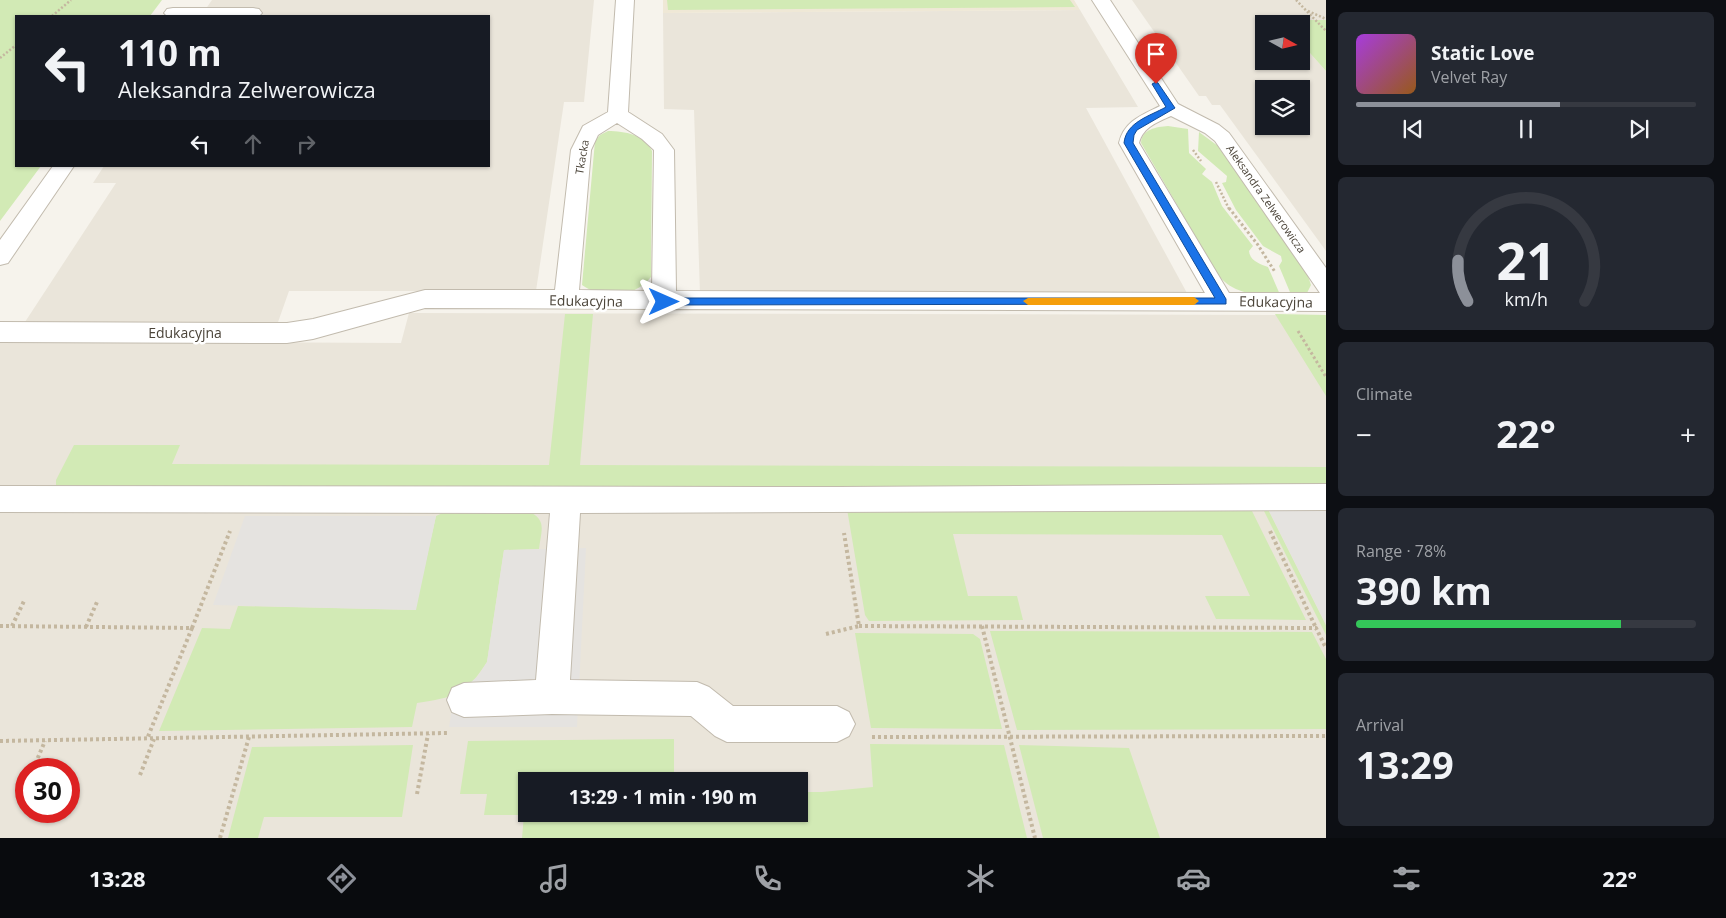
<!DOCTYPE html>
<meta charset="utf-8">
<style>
:root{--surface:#171b24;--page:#242831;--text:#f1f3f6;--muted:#9ea1a6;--line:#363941;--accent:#8c9099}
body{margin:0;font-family:"Open Sans",sans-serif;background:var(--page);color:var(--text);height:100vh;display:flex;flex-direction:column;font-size:19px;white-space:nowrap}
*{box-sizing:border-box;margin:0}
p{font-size:16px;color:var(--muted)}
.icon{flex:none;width:28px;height:28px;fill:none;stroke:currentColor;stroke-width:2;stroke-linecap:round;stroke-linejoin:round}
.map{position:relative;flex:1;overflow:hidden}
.drawer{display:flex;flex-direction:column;gap:12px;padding:12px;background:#0d0f14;width:400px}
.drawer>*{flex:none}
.guide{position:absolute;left:15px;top:15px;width:475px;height:152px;border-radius:0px;box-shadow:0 1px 4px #0004;background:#171b24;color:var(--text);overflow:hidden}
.needle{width:32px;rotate:98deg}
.fabs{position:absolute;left:1255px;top:15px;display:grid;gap:10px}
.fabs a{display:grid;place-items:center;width:55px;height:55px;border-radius:0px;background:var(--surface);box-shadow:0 1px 4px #0004;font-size:25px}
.speed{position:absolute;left:15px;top:758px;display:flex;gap:10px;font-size:25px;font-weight:700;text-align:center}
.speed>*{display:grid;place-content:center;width:65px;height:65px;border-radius:50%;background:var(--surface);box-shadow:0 1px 4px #0004;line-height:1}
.speed .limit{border:8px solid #d22;background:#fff;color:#111}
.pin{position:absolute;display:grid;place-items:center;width:42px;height:42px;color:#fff;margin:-51px -21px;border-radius:50% 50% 50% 0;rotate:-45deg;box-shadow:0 0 5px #0007}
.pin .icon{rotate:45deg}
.me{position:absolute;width:55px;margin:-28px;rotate:90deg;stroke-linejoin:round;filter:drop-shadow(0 0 4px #0008)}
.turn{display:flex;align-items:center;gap:18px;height:105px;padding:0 20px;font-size:22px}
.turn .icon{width:65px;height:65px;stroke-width:2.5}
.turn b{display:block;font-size:35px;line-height:42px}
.lanes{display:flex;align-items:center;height:48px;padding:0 20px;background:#0003;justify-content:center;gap:25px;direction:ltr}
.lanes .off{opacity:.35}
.big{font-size:38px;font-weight:700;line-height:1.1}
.drawer .tile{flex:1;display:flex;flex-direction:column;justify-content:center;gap:8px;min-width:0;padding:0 18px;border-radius:8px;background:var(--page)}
.drawer .dial{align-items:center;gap:0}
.dial svg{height:130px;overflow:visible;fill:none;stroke:var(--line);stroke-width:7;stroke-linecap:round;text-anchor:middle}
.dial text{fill:var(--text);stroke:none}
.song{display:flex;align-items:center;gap:15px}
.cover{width:60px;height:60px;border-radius:8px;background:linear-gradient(135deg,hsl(280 70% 55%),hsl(30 70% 35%))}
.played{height:5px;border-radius:2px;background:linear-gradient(90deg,var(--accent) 60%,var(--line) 60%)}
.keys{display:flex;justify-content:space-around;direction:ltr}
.heat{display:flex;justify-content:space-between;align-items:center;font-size:28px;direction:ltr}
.charge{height:8px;border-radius:4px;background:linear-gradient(90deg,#34c759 78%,var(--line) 0)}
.trip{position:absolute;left:518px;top:772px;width:290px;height:50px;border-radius:0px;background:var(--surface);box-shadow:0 1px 4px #0004;font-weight:700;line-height:50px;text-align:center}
.tabs{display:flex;height:80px;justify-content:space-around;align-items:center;background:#090b0e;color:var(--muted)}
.tabs .icon{width:35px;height:35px}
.tabs .current{color:var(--accent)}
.tabs b{font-size:22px;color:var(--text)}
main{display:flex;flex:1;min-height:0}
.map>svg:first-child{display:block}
</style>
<main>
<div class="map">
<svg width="1326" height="838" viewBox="0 0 1326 838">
<rect width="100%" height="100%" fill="#f6f3ec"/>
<path fill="#eae5da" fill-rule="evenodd" d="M212 0H594L584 102H564L536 291H289L277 325H23L116 183H93L104 166H489V16H206L205 10Z
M1132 0H1326V20H1281L1284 24H1264V61H1301V43L1326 71V251L1220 105H1212L1206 96H1199ZM1264 89H1301V126H1264Z
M1080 10 1138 107 1086 108 1187 293 700 294 694 110 664 109 663 13Z
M409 313 1326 315V838H0V341L401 343ZM26 769H69V811H26ZM526 781H799V814H526Z"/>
<path fill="#efe8d6" d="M663 0H1074L1080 10 663 13Z"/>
<path fill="#d2eab5" d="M0 0H162L150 16H16V166H41L0 221Z
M667 0H1070L1075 7 668 10Z
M1280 20H1326V71L1301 43V24H1284Z
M1168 126 1188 129 1189 153 1206 169 1202 174 1212 182 1222 206 1253 246 1249 251C1250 261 1260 264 1268 267L1281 297C1258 295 1234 295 1218 275L1141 143C1142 129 1156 127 1168 126Z
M608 131C625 131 645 135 652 151L651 277C635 298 603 300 582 285L595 141 600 135Z
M1199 132 1218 146 1308 276 1311 285 1307 293 1292 297 1279 266 1282 261 1281 256 1263 246 1236 210 1222 183 1226 182 1227 176 1198 151Z
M565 314H593L580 465 1326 467V487H56V480L74 445H180L172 464 549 465Z
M1275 314 1326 315V396Z
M847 509H1251L1306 620 1216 619 1205 596H1250L1222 535 953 534 968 596H1017L1023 620 869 621 865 615Z
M1263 509H1268L1326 625V635Z
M449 510 527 511C548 519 541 531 539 549L504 550 487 662C465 696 454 697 417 703L412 727 159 731 202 628 230 629 238 606 415 610 436 516Z
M990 631 1312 632 1326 659V729L1017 730Z
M855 633 973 634 980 639 1002 729 871 728Z
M674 739V781H526V814H799V792H822L873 787 870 744 1004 745 1027 838H522L524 815H484L487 794H460L468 741Z
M413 745 402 817H264L258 838H228L252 747Z
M1019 745 1129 748 1160 838H1043Z"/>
<path fill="#e5e3e0" d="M1268 509H1326V625Z
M245 516H436L416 610 213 605Z
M586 548 577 727H449L454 697 478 676 487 662 504 550Z"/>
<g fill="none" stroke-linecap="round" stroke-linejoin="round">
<g stroke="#c2bbae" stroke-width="2">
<path id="minor" d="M616 0H634L628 112 662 134 674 150 676 291 1205 293 1119 143C1124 121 1142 115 1160 106L1092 0H1110L1178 104 1219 125 1229 133 1326 268V311L671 309 664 311 657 309 425 308 313 339 287 343 0 342V322L287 323 313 319 425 290H555L571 150 583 126 608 112ZM1171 116 1205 133 1215 141 1320 293H1229L1139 143C1143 127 1158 122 1171 116ZM617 123 642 139 654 150 652 291 579 290 591 150 598 135Z
M173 8H253L259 9 262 13 259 16H167L164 13 167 9Z
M53 166H74L8 263 0 265V240Z
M1326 484V510L580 513 570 680 697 682 709 687 733 706H837L849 712 855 724 849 736 837 742H727L715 736 691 716 552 714 464 717 452 712 447 700 452 688 464 683 536 680 550 513 0 512V486L838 487Z"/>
</g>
<path stroke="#c4b79f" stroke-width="2.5" stroke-dasharray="2 2" stroke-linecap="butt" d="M1296 0 1326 31
M1308 11 1326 19
M52 16 71 0
M0 58 16 45
M1193 150 1201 161
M1216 182 1229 209"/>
<path stroke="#c4b79f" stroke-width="3" stroke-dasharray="2.5 2.5" stroke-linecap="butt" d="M1229 208 1258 245 1275 272
M1298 331 1326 377"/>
<path stroke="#c4b79f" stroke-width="4" stroke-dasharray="3 3" stroke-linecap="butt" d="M1270 531 1316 628
M0 626 192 628 147 739
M12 626 24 601
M859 626 1316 628 1326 648
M982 626 1035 838
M86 627 97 602
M192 628 230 531
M826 634 859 626 844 533
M872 737 1326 736
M0 741 447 733
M33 769 45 741
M140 775 154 739
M417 794 428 734
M220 838 249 737"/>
<use href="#minor" fill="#fff" fill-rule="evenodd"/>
</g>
<path fill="#1a73e8" stroke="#114b97" d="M1156 82 1158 83 1175 108 1137 130 1134 135 1133 143 1226 299V304L664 305 659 302 664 298H1215L1124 143C1126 122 1150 116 1166 107L1152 84Z"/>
<path fill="#f59e0b" d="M1194 297 1199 301 1194 305H1028L1023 301 1028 298Z"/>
<g text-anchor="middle" stroke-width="5" stroke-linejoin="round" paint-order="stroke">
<g font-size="11" fill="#4b4439" stroke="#fff">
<text transform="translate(582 157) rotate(-80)" y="4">Tkacka</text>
<text transform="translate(1266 199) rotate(55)" y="4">Aleksandra Zelwerowicza</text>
</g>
<g font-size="14" fill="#4b4439" stroke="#fff">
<text transform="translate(586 301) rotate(1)" y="5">Edukacyjna</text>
<text transform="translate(1276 302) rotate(1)" y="5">Edukacyjna</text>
<text x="185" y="338">Edukacyjna</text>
</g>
</g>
</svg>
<div class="fabs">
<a><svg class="needle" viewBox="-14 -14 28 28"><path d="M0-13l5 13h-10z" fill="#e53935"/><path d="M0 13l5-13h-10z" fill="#9ea1a6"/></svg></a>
<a><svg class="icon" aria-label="layers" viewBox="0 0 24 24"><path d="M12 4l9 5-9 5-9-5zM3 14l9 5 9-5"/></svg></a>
</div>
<div class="speed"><div class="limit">30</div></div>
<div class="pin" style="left:1156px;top:84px;background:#d93025"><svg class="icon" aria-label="arrive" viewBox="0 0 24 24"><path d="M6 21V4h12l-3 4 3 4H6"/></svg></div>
<svg class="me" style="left:664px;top:302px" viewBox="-20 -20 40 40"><path d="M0-17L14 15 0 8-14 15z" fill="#1a73e8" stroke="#fff" stroke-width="4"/></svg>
<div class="trip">13:29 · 1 min · 190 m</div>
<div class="guide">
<div class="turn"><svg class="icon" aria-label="left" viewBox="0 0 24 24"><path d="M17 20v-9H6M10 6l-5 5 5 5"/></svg><div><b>110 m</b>Aleksandra Zelwerowicza</div></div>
<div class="lanes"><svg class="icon" aria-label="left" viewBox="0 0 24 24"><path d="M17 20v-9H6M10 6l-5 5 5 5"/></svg><svg class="icon off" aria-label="ahead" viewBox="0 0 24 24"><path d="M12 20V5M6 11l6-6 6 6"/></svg><svg class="icon off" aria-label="right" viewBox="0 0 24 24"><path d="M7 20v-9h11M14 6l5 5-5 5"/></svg></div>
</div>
</div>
<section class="drawer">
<div class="tile">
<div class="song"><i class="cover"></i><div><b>Static Love</b><p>Velvet Ray</p></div></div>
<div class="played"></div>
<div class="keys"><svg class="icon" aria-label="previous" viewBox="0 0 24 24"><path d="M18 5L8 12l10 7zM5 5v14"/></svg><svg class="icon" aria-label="pause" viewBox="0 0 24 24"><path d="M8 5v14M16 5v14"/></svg><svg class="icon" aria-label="next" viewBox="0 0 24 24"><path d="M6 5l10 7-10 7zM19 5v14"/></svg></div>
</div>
<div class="tile dial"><svg viewBox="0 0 100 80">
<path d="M14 69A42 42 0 1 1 86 69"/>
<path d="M14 69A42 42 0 0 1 8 44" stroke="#8c9099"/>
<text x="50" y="56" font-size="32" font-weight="700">21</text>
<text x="50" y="72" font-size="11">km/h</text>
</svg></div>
<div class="tile"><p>Climate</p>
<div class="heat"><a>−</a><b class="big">22°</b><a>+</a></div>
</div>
<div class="tile"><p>Range · 78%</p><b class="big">390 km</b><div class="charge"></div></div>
<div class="tile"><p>Arrival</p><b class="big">13:29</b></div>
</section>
</main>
<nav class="tabs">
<b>13:28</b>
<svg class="icon current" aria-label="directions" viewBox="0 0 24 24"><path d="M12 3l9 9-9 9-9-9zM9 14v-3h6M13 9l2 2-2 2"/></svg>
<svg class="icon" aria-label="music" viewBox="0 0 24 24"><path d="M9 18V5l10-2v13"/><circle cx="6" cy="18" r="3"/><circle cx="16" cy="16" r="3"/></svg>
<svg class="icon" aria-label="phone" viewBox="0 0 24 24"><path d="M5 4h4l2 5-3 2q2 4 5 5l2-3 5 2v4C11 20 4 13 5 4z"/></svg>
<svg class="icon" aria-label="climate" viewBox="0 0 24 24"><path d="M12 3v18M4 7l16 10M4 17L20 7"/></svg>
<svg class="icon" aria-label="car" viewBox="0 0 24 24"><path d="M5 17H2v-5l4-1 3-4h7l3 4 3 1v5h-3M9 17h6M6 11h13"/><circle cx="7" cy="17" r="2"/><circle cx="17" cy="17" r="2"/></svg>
<svg class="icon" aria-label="filters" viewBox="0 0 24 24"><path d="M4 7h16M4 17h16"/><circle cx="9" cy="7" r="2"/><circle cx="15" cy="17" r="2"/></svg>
<b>22°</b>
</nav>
